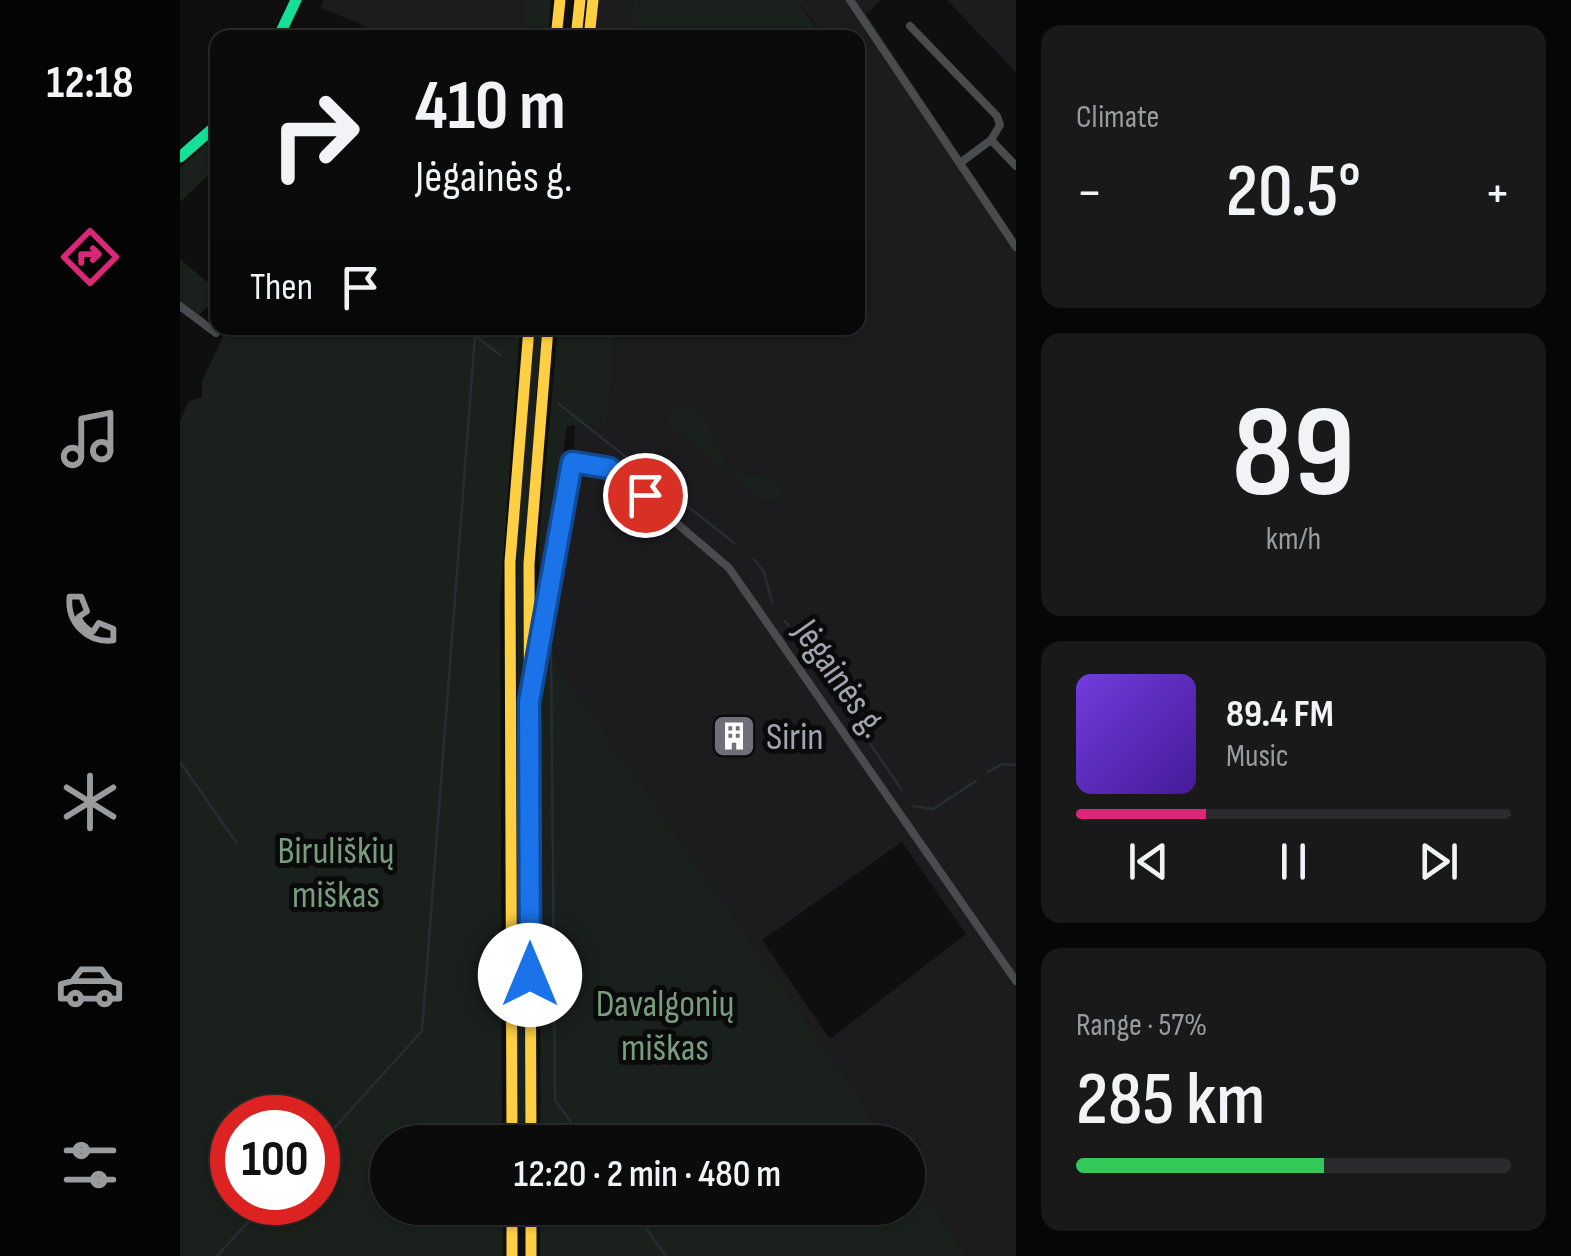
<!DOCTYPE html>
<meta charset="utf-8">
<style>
:root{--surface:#0b0b0c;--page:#19191a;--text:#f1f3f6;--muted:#9a9b9d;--line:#2b2b2d;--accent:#db2777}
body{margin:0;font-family:"Sofia Sans Condensed",sans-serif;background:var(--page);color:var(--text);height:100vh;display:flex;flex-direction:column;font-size:38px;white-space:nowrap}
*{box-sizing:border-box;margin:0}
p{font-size:32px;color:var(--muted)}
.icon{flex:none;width:55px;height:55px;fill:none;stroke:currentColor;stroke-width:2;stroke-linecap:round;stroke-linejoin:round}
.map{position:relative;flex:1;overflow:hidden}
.side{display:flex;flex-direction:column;gap:25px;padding:25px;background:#060607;width:555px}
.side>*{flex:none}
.top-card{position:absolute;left:30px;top:30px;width:655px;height:305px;border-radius:20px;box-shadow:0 2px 8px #0004,0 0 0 2px var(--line);background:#0b0b0c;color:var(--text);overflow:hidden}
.speed{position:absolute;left:30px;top:1095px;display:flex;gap:20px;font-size:50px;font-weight:700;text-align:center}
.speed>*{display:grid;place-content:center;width:130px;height:130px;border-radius:50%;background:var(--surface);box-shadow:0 2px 8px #0004,0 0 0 2px var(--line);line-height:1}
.speed .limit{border:15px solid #d22;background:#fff;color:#111}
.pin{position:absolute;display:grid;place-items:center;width:85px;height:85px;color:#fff;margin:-42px;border:5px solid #fff;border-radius:50%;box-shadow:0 2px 10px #0007}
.me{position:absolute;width:110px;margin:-55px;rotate:0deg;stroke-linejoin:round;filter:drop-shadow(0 0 8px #0008)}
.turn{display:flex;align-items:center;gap:35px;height:210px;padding:0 40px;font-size:45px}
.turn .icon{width:130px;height:130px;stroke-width:2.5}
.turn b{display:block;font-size:70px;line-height:85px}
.then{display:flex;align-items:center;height:95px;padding:0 40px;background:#0003;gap:20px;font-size:38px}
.big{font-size:75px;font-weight:600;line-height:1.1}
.side .tile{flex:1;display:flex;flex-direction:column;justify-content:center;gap:15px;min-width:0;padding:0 35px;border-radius:20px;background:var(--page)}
.side .dial{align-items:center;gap:0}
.dial b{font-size:130px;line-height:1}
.song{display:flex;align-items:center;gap:30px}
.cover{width:120px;height:120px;border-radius:15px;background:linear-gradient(135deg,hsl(260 70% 55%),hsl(260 70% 35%))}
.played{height:10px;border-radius:5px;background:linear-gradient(90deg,var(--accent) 30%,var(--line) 30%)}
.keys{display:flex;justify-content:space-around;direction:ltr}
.heat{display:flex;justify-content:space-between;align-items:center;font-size:55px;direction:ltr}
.charge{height:15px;border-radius:8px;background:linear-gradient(90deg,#34c759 57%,var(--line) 0)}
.trip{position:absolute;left:190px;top:1125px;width:555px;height:100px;border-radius:50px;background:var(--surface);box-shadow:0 2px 8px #0004,0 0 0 2px var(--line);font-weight:600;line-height:100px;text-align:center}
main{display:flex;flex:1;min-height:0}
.dock{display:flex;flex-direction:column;width:180px;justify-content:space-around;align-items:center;background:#040405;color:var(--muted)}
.dock .icon{width:70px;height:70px}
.dock .selected{color:var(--accent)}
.dock b{font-size:45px;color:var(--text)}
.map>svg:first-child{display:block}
</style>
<main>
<nav class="dock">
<b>12:18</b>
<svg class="icon selected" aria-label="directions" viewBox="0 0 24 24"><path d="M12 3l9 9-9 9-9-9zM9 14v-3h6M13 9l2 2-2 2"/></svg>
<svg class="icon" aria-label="music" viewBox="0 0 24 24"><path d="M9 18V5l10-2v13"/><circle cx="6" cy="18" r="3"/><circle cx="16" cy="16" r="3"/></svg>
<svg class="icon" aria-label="phone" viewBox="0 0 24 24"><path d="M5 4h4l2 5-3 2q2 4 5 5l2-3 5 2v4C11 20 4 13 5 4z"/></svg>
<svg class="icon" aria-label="climate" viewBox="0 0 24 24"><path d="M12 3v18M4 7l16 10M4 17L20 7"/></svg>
<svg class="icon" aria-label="car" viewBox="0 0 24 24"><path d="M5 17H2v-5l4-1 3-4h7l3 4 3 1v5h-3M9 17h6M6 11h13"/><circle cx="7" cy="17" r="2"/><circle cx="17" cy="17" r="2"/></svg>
<svg class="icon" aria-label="filters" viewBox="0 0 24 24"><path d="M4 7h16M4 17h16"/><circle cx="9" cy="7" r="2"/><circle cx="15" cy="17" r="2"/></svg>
</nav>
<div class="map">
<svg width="836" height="1256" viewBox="0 0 836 1256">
<rect width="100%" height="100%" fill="#0f0f10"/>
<path fill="#1c1c1e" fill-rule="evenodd" d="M144 0H345L341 38 197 37 179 23 140 8Z
M411 0H453L450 37 406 38Z
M625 0H701L686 14 836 239V1256H787L728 1170V1142H709L362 649 393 493 395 423 427 424 436 328H678V38L633 37 641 32 620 5ZM722 842 786 934 650 1039 582 940Z
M767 0H836V73L828 64Z"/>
<path fill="#1a201b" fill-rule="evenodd" d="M345 0H371L368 37H341Z
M453 0H625L620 6 641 33 633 38 450 37Z
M37 135V167L0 202V168Z
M0 259 37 290V297L19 315 0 301Z
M47 328H340L320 602 322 1142H208V1208H323V1256H0V421L9 401 22 397V381ZM52 1118H138V1202H52Z
M355 328H363L356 396 346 1142H336L337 541Z
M378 328H436L427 425 387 426 358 631 359 538Z
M508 403C534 410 530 459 558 472 570 477 585 476 597 478L604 489 600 500 584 501 490 426V411Z
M362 649 373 659 709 1142H360Z
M728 1170 787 1256H360V1208H728Z"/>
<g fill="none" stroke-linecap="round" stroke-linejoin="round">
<path stroke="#272d34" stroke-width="2.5" d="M285 328 320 355
M379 404 554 543
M574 559 584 572 592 602
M605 621 722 790
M371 646 375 1100 405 1142
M0 762 56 842
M808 772 822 764 836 765
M733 806 753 809 796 781
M138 1146 242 1031 295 336
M451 1208 486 1256
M37 1256 86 1202"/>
<path stroke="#4a4b4f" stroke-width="8" d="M670 0 836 247
M730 26 817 116 820 125 811 140
M780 163 811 140 836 166
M0 306 36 333
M392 462 417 465 439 474 549 568 836 981"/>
<path stroke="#16e098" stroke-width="11" d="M98 38 116 0
M0 157 38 124"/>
<path stroke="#ffcf43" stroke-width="11" d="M376 38 380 0
M396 38 400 0
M409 38 413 0
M355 672 392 462
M332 1142 330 562 349 328
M351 1142 349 564 368 328
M332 1208V1256
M351 1208V1256"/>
</g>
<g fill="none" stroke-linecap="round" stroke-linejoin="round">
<g stroke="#114b97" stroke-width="25">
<path id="route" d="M350 975 349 702 392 462 429 468 465 495"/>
</g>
<use href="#route" stroke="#1a73e8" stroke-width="18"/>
</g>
<defs>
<g id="building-square" transform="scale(2.25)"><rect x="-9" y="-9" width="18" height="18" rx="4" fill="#6e7079" stroke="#0a0a0b"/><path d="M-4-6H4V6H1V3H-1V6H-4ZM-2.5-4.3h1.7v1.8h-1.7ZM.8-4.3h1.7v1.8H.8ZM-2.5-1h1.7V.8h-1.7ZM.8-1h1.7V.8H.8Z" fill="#fff"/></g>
</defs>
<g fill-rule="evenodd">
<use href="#building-square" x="554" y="736"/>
</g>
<g text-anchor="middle" stroke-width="10" stroke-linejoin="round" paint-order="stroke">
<g font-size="38" fill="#a1a4b1" stroke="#0a0a0b">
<text transform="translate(661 678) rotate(55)" y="13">Jėgainės g.</text>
</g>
<g font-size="38" fill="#a1a4b1" stroke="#0a0a0b" text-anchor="start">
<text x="586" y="749">Sirin</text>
</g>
<g font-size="38" fill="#789c7e" stroke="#0a0a0b">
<text x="156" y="863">Biruliškių<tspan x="156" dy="44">miškas</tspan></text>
<text x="485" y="1016">Davalgonių<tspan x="485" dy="44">miškas</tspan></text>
</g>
</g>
</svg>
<div class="speed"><div class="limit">100</div></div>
<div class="pin" style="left:465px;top:495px;background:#d93025"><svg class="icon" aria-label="arrive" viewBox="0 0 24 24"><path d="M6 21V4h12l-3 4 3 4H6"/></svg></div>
<svg class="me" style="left:350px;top:975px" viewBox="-20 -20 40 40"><circle r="19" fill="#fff"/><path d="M0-13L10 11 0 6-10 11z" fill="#1a73e8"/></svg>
<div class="trip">12:20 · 2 min · 480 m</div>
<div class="top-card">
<div class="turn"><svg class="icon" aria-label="right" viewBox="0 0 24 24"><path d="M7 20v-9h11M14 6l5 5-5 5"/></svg><div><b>410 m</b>Jėgainės g.</div></div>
<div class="then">Then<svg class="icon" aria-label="arrive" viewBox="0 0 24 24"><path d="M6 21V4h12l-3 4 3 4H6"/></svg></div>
</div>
</div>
<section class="side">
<div class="tile"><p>Climate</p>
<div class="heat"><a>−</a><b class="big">20.5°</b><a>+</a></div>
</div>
<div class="tile dial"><b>89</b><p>km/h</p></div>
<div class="tile">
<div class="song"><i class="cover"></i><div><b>89.4 FM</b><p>Music</p></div></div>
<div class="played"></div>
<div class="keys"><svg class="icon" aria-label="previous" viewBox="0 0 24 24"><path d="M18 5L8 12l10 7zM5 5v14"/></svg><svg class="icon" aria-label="pause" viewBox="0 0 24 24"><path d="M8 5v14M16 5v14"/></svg><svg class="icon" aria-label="next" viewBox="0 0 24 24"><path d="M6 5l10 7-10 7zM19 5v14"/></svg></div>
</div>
<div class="tile"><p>Range · 57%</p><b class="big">285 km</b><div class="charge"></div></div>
</section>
</main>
